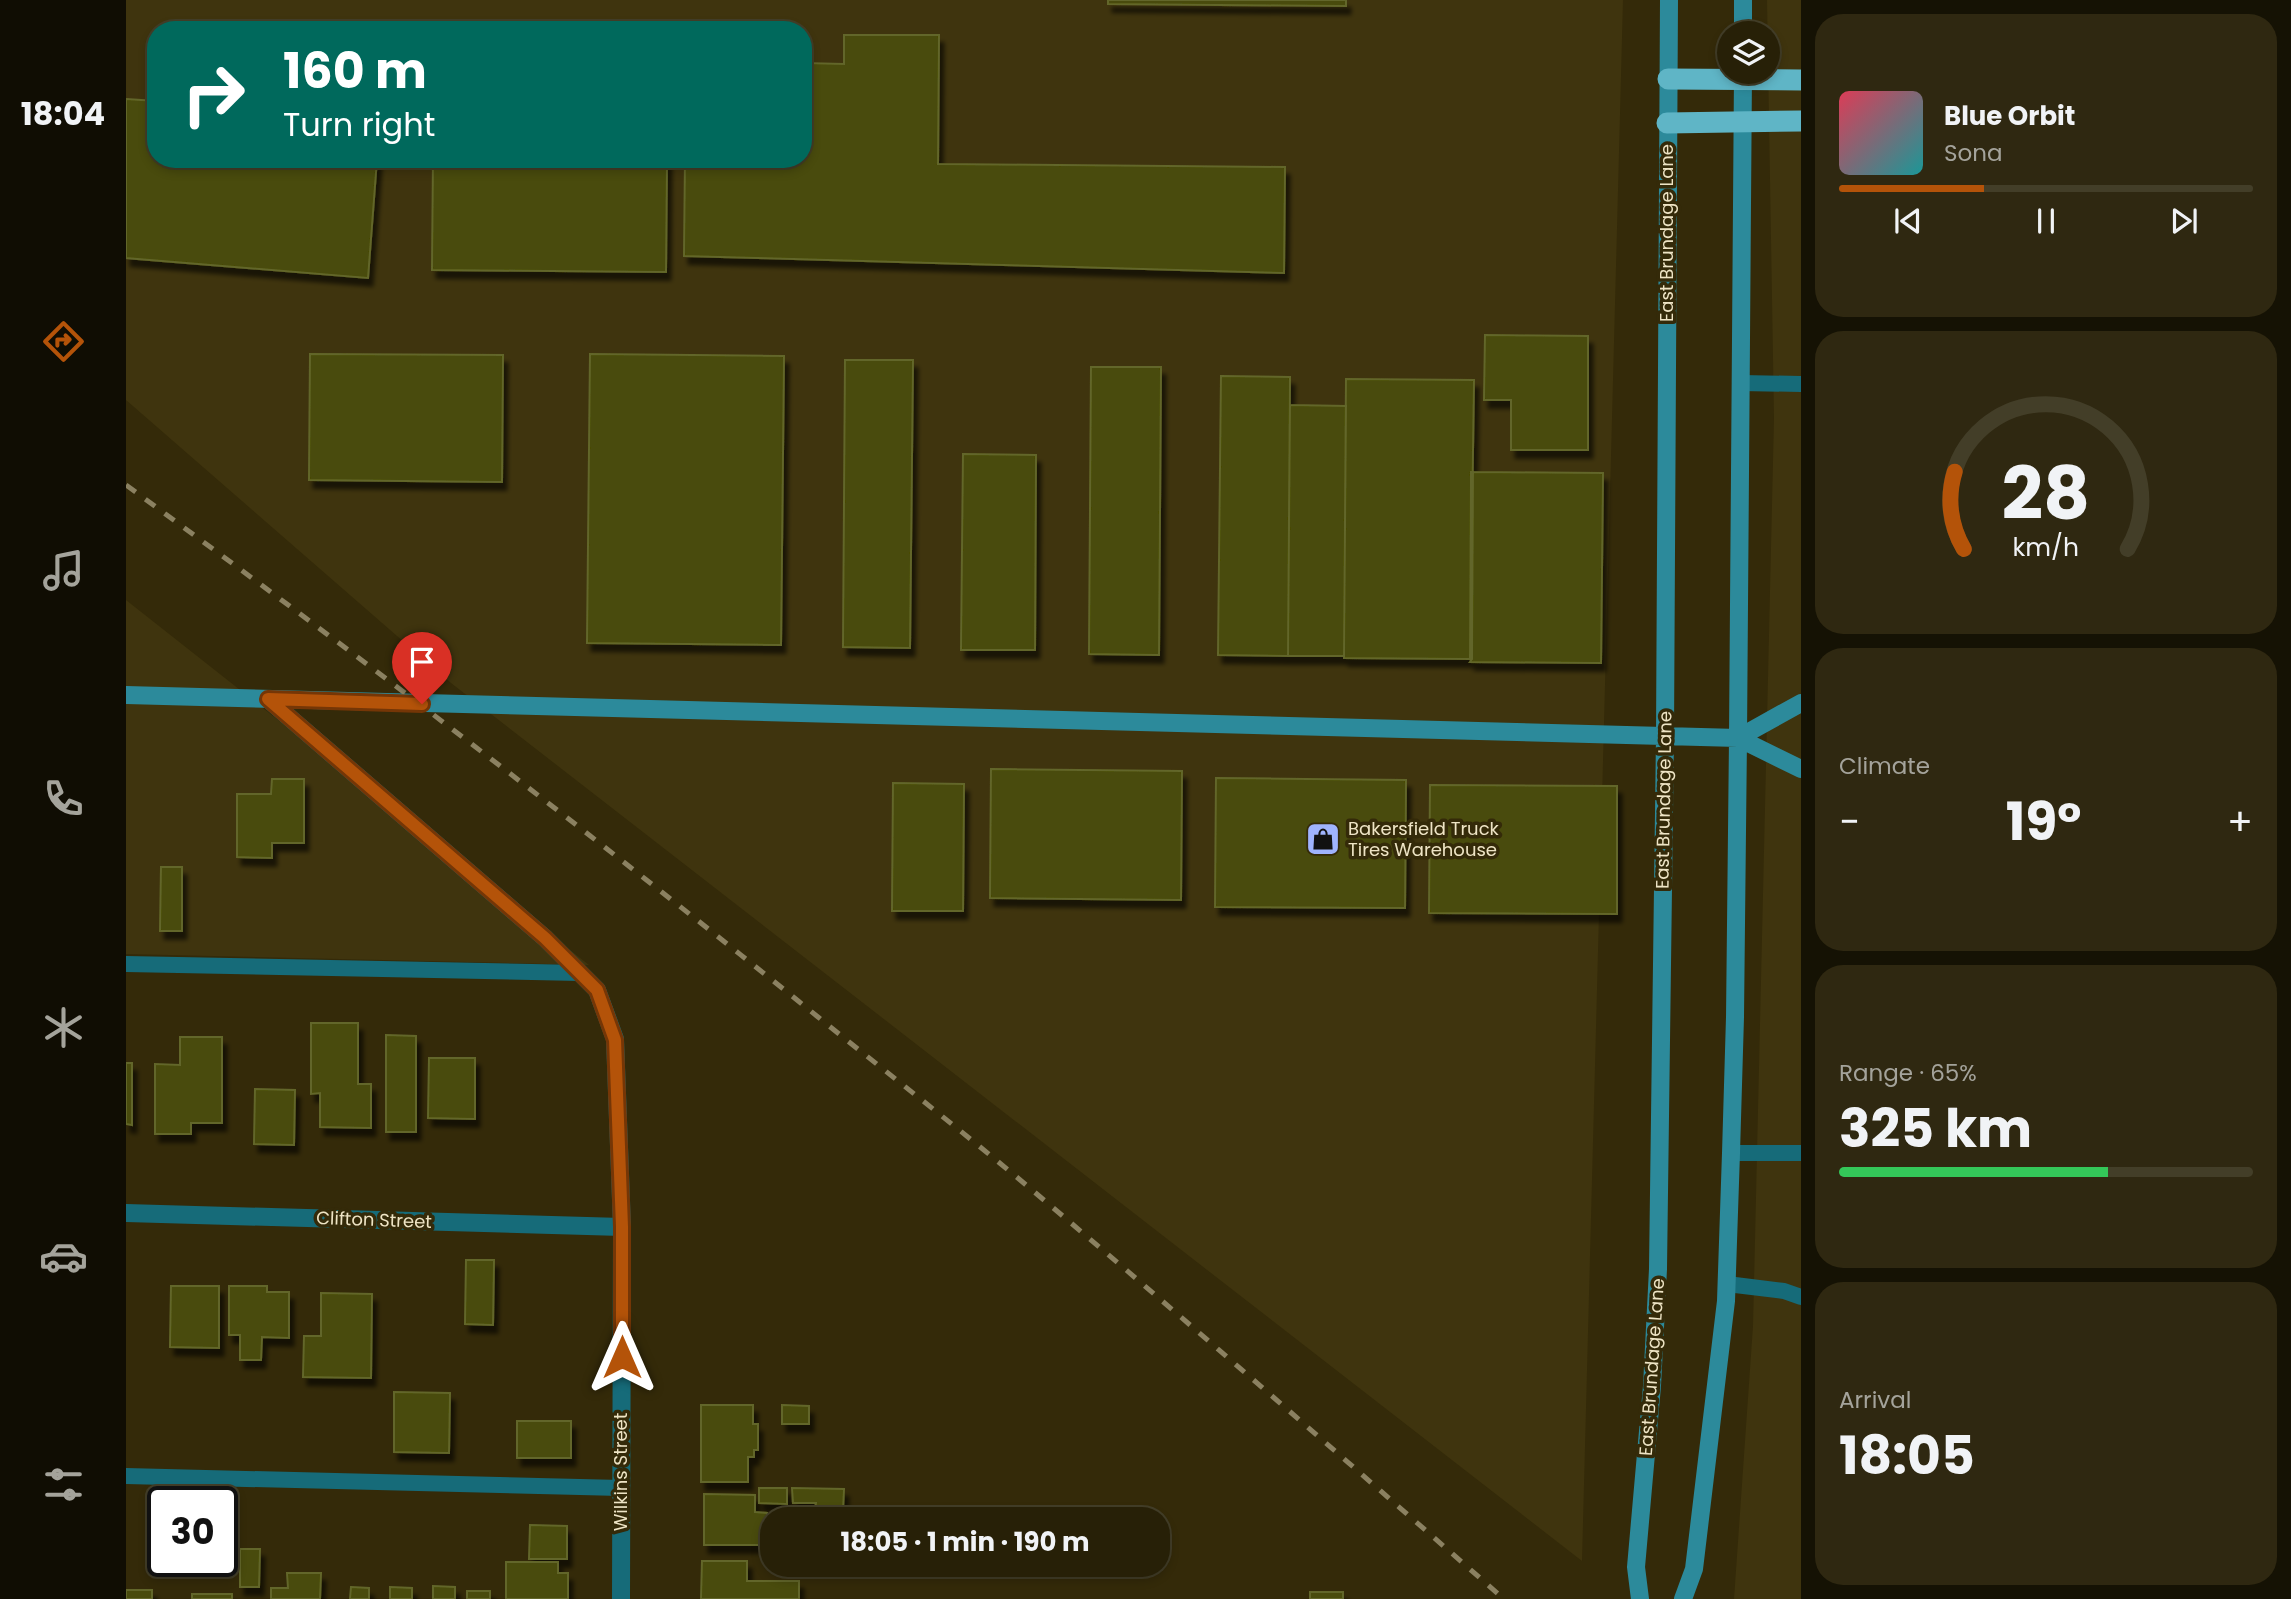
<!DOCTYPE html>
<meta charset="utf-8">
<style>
:root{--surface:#272007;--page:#2f2811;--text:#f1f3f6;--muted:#a4a39b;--line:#433e28;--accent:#b45309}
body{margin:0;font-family:Poppins,sans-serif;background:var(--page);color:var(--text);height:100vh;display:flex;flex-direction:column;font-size:26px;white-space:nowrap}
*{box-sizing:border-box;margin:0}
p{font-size:23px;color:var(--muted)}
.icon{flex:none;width:38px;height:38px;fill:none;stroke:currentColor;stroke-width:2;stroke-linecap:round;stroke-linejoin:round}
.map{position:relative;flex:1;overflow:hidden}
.drawer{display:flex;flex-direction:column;gap:14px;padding:14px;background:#151204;width:490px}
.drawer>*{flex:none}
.guide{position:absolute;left:21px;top:21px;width:665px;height:147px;border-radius:28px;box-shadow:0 4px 10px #0003,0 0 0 2px var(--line);background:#00695c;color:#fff;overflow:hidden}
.fabs{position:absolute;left:1591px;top:21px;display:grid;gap:14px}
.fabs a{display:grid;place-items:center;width:63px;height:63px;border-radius:50%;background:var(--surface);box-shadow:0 4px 10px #0003,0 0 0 2px var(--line);font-size:35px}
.speed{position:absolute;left:21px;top:1486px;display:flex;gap:14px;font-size:35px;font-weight:700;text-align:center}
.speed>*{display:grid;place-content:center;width:91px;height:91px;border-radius:50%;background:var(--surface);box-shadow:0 4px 10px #0003,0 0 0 2px var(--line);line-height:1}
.speed .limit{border:4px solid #111;border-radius:10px;background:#fff;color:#111}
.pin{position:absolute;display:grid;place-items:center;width:60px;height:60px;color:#fff;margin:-72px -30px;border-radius:50% 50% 50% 0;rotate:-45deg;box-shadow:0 0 7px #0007}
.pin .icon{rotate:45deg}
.me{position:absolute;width:77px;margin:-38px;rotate:0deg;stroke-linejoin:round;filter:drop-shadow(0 0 5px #0008)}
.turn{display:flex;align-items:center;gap:24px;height:147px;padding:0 21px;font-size:32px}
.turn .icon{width:91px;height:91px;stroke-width:2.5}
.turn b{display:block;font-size:49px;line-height:60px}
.big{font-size:52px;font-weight:700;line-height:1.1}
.drawer .widget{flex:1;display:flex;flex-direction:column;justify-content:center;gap:10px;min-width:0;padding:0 24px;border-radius:28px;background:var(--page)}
.drawer .dial{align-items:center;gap:0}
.dial svg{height:182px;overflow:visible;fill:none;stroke:var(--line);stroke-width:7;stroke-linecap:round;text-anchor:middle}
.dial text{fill:var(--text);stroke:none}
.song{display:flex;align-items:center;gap:21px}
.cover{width:84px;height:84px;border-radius:10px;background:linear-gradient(135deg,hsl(350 70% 55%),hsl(180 70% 35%))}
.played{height:7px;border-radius:4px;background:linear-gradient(90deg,var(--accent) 35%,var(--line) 35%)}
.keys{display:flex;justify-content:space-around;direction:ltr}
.heat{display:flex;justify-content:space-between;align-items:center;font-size:38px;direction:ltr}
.charge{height:10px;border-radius:5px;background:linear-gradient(90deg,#34c759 65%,var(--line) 0)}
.trip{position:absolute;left:634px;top:1507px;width:410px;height:70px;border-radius:28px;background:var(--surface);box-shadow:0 4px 10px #0003,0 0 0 2px var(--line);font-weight:700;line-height:70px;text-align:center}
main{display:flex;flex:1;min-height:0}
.dock{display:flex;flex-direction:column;width:126px;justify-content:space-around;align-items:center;background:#100d03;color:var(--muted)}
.dock .icon{width:49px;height:49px}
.dock .current{color:var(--accent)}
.dock b{font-size:32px;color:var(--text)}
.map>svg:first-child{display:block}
</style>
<main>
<nav class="dock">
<b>18:04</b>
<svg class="icon current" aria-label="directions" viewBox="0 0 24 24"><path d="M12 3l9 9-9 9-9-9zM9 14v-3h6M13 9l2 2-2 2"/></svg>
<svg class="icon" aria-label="music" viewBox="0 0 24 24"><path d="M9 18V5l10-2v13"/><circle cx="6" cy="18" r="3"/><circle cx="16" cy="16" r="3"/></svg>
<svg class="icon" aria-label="phone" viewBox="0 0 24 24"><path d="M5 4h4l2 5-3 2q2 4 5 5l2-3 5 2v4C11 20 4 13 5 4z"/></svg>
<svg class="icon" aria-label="climate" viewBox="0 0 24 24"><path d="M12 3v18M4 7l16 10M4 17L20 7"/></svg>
<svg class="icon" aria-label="car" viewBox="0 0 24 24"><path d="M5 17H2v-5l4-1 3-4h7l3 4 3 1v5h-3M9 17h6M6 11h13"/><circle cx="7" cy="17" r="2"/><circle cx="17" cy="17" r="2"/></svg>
<svg class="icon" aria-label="filters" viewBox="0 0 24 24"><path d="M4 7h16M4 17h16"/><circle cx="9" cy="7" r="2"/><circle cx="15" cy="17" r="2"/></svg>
</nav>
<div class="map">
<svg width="1675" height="1599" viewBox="0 0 1675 1599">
<defs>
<filter id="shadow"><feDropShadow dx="4.5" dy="8" stdDeviation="2" flood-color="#0009"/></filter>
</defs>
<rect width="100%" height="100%" fill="#342a09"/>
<path fill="#3f340e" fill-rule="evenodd" d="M0 0H1497L1456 1561 325 683 0 400ZM30 30H677V159H30Z
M1641 0H1675V1599H1608L1627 1326 1648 418Z
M0 600 463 965 0 954Z"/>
<path fill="#484b07" stroke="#626629" stroke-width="2" filter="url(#shadow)" d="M982 0H1220V6L982 4Z
M718 35H813L812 164 1159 167 1158 273 558 256 559 159H677V63L718 64Z
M0 99 30 101V159H251L242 278 0 258Z
M307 159H541L540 272 306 270Z
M1359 335 1462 336V450H1385V400H1358Z
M184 354 377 355 376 482 183 480Z
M464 354 658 356 655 645 461 643Z
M719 360H787L784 648 717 647Z
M965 367H1035L1033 655 963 654Z
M1095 376 1164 377 1162 656 1092 655Z
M1220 379 1348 380 1344 659 1218 658Z
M1164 405 1220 406 1218 656H1162Z
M837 454 910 455 909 650H835Z
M1345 472H1347L1346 659H1344Z
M1347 472 1477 473 1475 663 1344 662 1346 659Z
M865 769 1056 771 1055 900 864 898Z
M1090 778 1280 780 1279 908 1089 907Z
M146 779H178V843H146V858L111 857V794H145Z
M767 783 838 784 837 911H766Z
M1304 785 1491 786V914L1303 913Z
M35 867H56V931H34Z
M185 1023H232V1084H245V1128L194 1127V1093L185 1094Z
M260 1035 290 1036V1132H260Z
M54 1037H96V1123H65V1134H29V1064L54 1065Z
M303 1058H349V1119L302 1118Z
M0 1063H6V1125L0 1124Z
M129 1089 169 1090 168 1145 128 1144Z
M340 1260H368L367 1325 339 1324Z
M45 1286H93V1348L44 1347Z
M103 1286H141V1292H163V1338L136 1337 135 1360H114V1335H103Z
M195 1293 246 1294 245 1378 177 1377 178 1336H195Z
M268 1392 324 1393 323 1453 268 1452Z
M575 1405H627V1424H632V1450H628V1457H622V1482H575Z
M656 1405 683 1406V1424H656Z
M391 1421H445V1458H391Z
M633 1488H661V1504L633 1503Z
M666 1488 718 1489 717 1510 689 1509 690 1503H667Z
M578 1494 629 1495V1512L641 1513V1545H578Z
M404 1525 441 1526V1559H403Z
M114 1549H134L133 1587H114Z
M576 1561H621V1581H673V1599H575Z
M380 1562H432V1573H442V1599H380Z
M161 1573H195L194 1599H145V1588H162Z
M307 1586 329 1587V1599H307Z
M225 1587 243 1588V1599H224Z
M264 1587 286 1588V1599H264Z
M0 1590H26V1599H0Z
M341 1591H364V1599H341Z
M1184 1592H1217V1599H1184Z
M66 1594H106V1599H66Z"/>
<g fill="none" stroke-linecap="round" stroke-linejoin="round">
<path stroke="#166b79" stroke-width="16" d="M1615 383 1675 384
M0 964 454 973
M1605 1153H1675
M1601 1284 1658 1291 1675 1297
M0 1476 495 1488"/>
<path stroke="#166b79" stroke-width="18" d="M142 699 419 938 471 990 489 1039 496 1227 495 1599
M0 1213 496 1227"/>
<path stroke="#2c8a9b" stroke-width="18" d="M1617 33V0
M0 695 1612 738 1675 769
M1612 738 1675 703
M1514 1599 1510 1567 1526 1386 1532 1269 1539 736 1543 0
M1557 1599 1568 1569 1600 1301 1605 1153 1609 1017 1612 738 1617 72"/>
<path stroke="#5fb5c6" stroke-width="21" d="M1542 79 1675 80
M1541 123 1675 121"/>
<path stroke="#8b8161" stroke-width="5" stroke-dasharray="12 12" stroke-linecap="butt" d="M0 485C235 657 466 834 692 1017 759 1071 827 1124 893 1179 1057 1317 1217 1458 1378 1599"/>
</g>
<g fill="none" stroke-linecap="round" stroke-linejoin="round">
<g stroke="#753606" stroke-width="18">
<path id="route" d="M296 704 142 699 419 938 471 990 489 1040 496 1227V1357"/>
</g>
<use href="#route" stroke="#b45309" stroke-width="12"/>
</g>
<defs>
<g id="shop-square" transform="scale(1.75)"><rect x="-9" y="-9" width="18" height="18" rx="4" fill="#9fb3fd" stroke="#342a09"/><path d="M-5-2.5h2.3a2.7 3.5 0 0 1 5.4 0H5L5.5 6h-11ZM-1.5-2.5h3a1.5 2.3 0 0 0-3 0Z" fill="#111"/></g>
</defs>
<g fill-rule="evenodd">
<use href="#shop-square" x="1197" y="839"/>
</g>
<g text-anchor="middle" stroke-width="7" stroke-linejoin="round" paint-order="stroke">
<g font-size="18" fill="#eee4c5" stroke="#342a09">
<text transform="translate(1541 233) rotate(-90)" y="6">East Brundage Lane</text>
<text transform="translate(1538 800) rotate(-89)" y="6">East Brundage Lane</text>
<text transform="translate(248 1220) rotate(2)" y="6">Clifton Street</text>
<text transform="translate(1526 1367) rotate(-86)" y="6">East Brundage Lane</text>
<text transform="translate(495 1472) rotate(-90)" y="6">Wilkins Street</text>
</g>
<g font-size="18" fill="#eee4c5" stroke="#342a09" text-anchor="start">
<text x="1222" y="835">Bakersfield Truck<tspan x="1222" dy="21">Tires Warehouse</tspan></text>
</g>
</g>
</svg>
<div class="fabs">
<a><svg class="icon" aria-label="layers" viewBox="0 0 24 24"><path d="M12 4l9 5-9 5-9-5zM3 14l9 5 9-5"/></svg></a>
</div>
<div class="speed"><div class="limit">30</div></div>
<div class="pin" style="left:296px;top:704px;background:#d93025"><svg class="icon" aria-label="arrive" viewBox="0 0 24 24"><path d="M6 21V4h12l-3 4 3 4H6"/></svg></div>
<svg class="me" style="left:496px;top:1357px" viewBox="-20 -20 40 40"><path d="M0-17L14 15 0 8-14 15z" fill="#b45309" stroke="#fff" stroke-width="4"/></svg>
<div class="trip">18:05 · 1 min · 190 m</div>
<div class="guide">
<div class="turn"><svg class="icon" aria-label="right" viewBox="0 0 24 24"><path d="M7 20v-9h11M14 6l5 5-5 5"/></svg><div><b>160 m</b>Turn right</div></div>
</div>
</div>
<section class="drawer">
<div class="widget">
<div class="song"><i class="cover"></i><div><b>Blue Orbit</b><p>Sona</p></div></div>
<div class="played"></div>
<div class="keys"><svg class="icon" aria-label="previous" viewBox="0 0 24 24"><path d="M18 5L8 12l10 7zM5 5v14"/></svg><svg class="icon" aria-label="pause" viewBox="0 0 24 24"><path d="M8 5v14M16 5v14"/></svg><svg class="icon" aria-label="next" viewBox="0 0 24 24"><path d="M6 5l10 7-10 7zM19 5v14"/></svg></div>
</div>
<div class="widget dial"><svg viewBox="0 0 100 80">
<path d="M14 69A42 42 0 1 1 86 69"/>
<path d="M14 69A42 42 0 0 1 10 35" stroke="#b45309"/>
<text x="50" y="56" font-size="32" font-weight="700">28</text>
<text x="50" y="72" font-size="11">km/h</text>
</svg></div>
<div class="widget"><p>Climate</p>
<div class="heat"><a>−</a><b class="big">19°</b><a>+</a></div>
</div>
<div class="widget"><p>Range · 65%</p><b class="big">325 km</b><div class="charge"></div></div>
<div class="widget"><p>Arrival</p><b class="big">18:05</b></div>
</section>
</main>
